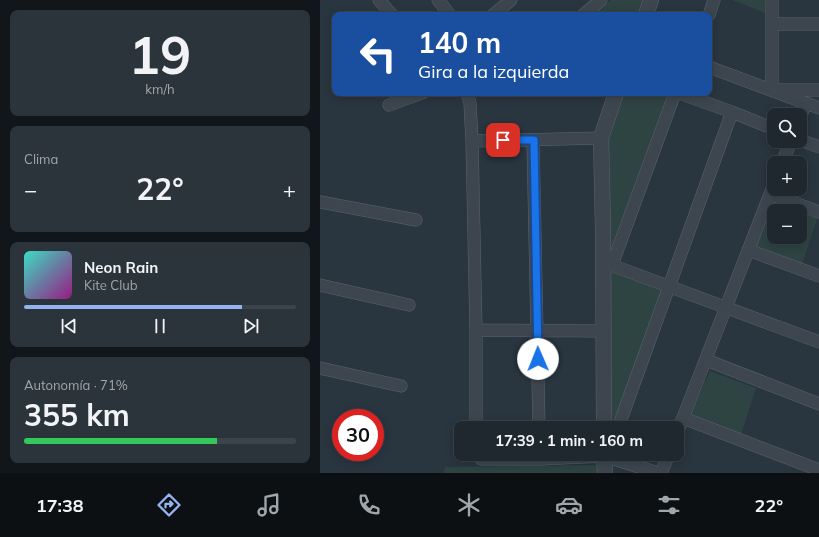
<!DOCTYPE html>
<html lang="es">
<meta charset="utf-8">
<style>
:root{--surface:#1f282f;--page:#2c343b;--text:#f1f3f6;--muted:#a1a6aa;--line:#3c444b;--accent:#95b2f1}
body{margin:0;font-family:Mulish,sans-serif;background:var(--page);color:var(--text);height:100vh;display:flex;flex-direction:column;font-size:15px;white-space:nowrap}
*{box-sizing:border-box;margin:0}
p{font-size:13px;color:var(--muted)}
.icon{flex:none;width:22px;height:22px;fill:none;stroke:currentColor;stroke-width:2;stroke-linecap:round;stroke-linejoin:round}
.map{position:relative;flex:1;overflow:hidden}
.panel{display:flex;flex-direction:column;gap:10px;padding:10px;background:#11161a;width:320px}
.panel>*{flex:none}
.hud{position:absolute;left:12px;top:12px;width:380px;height:84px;border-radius:8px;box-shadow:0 2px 10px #0003,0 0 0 1px var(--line);background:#1a4fa0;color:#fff;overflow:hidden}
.buttons{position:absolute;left:447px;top:108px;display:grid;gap:8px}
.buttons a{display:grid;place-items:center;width:40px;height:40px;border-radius:8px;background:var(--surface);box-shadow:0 2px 10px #0003,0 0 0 1px var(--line);font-size:20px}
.speed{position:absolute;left:12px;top:409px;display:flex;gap:8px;font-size:20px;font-weight:700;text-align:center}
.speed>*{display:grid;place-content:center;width:52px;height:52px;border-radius:50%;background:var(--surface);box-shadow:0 2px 10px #0003,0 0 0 1px var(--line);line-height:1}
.speed .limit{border:6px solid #d22;background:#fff;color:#111}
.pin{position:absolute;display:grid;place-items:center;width:34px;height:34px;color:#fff;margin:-17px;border-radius:8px;box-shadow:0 2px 6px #0006}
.me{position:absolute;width:44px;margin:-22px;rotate:359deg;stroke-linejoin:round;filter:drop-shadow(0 0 3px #0008)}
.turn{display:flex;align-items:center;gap:14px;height:84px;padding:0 20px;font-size:18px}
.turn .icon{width:52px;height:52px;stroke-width:2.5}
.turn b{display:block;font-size:28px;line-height:34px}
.big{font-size:30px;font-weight:700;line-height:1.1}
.panel .widget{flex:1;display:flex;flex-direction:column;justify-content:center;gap:6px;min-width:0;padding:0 14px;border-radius:8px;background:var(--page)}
.panel .dial{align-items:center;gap:0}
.dial b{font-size:52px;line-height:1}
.song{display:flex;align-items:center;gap:12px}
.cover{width:48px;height:48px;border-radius:6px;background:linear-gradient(135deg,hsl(170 70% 55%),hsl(310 70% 35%))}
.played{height:4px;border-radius:2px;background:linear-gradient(90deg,var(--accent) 80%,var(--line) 80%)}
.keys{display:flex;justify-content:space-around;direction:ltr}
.heat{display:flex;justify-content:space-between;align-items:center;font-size:22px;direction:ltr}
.charge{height:6px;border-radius:3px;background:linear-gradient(90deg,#34c759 71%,var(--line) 0)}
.trip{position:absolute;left:134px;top:421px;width:230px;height:40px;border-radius:8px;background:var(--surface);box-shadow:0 2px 10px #0003,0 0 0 1px var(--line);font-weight:700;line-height:40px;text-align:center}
.tab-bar{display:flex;height:64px;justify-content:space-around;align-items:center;background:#0c1013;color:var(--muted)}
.tab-bar .icon{width:28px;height:28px}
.tab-bar .on{color:var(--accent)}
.tab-bar b{font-size:18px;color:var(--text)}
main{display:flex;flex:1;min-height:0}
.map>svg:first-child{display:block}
</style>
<main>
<section class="panel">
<div class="widget dial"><b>19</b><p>km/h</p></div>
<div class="widget"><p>Clima</p>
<div class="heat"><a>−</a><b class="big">22°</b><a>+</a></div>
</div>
<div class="widget">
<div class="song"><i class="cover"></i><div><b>Neon Rain</b><p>Kite Club</p></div></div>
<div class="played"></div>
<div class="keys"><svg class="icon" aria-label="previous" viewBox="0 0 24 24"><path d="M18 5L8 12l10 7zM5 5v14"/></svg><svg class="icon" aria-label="pause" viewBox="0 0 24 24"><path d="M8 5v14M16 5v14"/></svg><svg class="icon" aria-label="next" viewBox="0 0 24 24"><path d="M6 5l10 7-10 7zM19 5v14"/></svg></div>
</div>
<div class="widget"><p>Autonomía · 71%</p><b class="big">355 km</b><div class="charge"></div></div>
</section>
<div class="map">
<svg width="499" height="473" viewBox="0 0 499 473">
<rect width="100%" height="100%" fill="#29353f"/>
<path fill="#2e4442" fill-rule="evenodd" d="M291 0H327L321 15H272Z
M412 0H445V13Z
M303 93H337L347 96 289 255 288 142Z
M452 201 498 217 482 264 434 249ZM454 211H480V237H454Z
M291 270 342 288 293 428H291Z
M390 371 436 388 420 438 368 416Z
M277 465V473H124L125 467Z"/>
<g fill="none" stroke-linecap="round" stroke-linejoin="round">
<g stroke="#5b646d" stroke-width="13">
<path id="minor" d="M59 0 72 15
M118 0 130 15
M452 0V90H499
M173 15 191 0
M263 15 281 0
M389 15 394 0
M452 24H499
M389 67 499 108
M147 93 150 103 152 141 156 330V428
M359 93 412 112 454 129
M69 105 102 93
M480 117 486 103
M213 140 219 428
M480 140 499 147
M152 141 281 138
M462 163 471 141
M450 194 499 212
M0 202 96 220
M428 250 499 276
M283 262 499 342
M292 265 355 93
M0 285 89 305
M156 330 284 331
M386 360 499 404
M0 368 81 386
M363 418 499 470
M298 428 412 112
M357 433 454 184
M157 454 161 459H220L284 456 338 473
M341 473 349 454"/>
</g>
<g stroke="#5b646d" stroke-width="16">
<path id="tertiary" d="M326 15 331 0
M284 428 283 229 281 138 296 93
M284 454 285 473"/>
</g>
<use href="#minor" stroke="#3d464f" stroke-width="12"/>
<use href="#tertiary" stroke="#3d464f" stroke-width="15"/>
</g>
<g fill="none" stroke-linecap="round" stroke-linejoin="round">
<g stroke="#114b97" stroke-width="10">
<path id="route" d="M183 140H214L218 359"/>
</g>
<use href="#route" stroke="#1a73e8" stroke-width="7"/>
</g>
</svg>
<div class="buttons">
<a><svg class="icon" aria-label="search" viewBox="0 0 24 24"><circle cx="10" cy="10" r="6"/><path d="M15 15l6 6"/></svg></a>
<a>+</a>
<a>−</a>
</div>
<div class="speed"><div class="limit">30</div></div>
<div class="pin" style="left:183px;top:140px;background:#d93025"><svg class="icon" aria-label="arrive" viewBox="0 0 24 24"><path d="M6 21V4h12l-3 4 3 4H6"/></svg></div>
<svg class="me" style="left:218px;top:359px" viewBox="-20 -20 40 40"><circle r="19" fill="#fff"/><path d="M0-13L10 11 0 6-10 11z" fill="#1a73e8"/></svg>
<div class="trip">17:39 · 1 min · 160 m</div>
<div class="hud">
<div class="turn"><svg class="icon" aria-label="left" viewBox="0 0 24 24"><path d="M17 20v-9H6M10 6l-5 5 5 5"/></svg><div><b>140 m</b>Gira a la izquierda</div></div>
</div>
</div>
</main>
<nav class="tab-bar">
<b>17:38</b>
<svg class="icon on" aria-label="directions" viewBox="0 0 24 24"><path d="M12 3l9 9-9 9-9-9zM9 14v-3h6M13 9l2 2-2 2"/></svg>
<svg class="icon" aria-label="music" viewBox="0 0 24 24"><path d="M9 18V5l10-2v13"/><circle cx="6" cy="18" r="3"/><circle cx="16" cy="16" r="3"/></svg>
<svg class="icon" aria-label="phone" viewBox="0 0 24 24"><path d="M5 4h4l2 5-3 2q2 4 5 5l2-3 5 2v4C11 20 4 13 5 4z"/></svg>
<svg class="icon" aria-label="climate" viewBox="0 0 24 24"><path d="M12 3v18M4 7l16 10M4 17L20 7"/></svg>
<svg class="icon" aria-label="car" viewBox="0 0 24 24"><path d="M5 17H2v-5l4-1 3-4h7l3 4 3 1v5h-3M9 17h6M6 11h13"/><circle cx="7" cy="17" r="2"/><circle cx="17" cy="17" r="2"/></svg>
<svg class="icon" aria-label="filters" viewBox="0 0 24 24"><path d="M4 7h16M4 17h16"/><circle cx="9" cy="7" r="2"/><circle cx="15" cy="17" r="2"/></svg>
<b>22°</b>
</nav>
